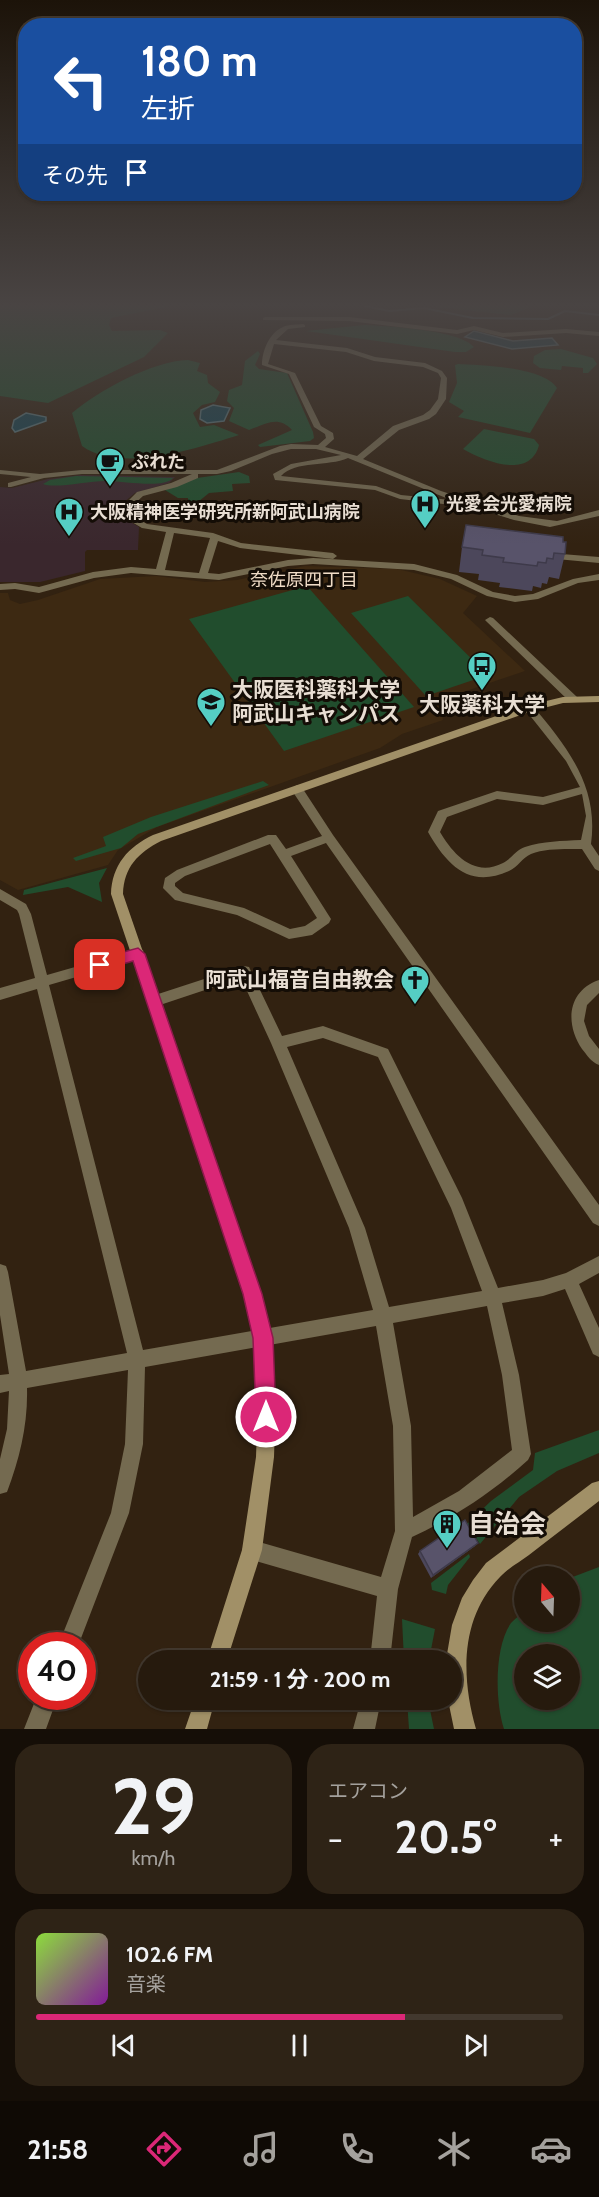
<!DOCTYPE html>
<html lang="ja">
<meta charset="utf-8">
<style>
:root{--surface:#261a0d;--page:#2e2316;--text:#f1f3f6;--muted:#a4a19d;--line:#42382e;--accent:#db2777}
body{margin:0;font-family:Cabin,"Noto Sans JP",sans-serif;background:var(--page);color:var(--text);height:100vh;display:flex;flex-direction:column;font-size:22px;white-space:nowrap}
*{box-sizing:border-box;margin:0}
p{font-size:20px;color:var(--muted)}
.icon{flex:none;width:33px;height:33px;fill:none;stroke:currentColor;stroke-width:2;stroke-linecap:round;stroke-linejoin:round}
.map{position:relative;height:1729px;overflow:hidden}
.panel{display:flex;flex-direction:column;gap:15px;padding:15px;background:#150e07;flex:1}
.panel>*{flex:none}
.banner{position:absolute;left:18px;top:18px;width:564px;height:183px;border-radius:24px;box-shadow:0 2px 4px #0004,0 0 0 2px var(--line);background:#1a4fa0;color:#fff;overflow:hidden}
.needle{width:39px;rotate:341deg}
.buttons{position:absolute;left:514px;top:1566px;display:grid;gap:12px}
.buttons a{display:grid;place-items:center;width:66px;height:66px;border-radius:50%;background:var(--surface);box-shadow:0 2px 4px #0004,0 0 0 2px var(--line);font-size:30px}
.speed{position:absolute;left:18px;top:1632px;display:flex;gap:12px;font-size:30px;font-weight:700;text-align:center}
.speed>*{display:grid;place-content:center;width:78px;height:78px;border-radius:50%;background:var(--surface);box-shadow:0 2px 4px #0004,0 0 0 2px var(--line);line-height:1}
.speed .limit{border:9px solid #d22;background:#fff;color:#111}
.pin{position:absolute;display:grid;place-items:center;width:51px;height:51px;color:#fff;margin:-26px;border-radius:12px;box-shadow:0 3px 9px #0006}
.me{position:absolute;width:66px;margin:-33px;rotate:0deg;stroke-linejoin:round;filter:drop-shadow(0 0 4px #0008)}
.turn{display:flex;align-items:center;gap:21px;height:126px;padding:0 24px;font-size:27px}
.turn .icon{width:78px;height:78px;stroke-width:2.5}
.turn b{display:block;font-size:42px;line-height:51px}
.then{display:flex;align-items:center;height:57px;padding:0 24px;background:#0003;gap:12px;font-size:22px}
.big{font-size:45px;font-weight:700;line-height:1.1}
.panel .widget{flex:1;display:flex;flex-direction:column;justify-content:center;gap:9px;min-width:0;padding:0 21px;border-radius:24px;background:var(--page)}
.panel .dial{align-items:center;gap:0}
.dial b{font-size:78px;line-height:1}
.song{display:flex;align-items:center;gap:18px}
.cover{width:72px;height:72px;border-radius:9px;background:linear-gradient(135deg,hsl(90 70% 55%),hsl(290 70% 35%))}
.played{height:6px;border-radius:3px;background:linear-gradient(90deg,var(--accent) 70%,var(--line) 70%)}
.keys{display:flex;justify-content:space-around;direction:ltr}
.heat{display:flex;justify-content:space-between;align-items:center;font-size:33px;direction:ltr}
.panel .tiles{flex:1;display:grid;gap:15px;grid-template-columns:1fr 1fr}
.widget:last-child{grid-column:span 2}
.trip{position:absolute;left:138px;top:1650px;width:324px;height:60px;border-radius:30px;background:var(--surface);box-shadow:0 2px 4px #0004,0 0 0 2px var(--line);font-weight:700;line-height:60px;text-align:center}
.dock{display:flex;height:96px;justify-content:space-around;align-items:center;background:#0f0a05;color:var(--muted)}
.dock .icon{width:42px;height:42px}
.dock .current{color:var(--accent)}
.dock b{font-size:27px;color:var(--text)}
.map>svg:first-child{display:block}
</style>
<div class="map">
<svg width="599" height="1729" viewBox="0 0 599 1729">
<rect width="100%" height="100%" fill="#322211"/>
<path fill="#3d2912" d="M305 566 397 569 440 579 477 596 463 613 525 671 440 700 443 720 402 734 380 748 157 827 118 850 108 865 18 890 0 880V593H8L10 600 20 604 38 600 100 579 156 576 205 582 237 580Z"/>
<path fill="#3a272d" d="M81 475 175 477 169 483 135 493 123 503 121 512 124 518 139 527 138 550H87L85 552V571L40 582H0V487L12 488 48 479Z"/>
<path fill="#214d2d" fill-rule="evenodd" d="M0 303H186L111 318 109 325 112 331 160 330 168 333 144 357 48 403 0 396Z
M365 303H541L511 315 420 305 393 306Z
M364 325C387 326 460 330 474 347L466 352H455L306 331Z
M561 349 593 358 597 364 588 373H583V368L562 366 561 370 540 368 533 363 534 356 545 350Z
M258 351 260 354 255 365 259 369 287 373 313 432 314 438 310 441 260 447 258 445 292 430C278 415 266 424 249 430L229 421 234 408 227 401 229 390 242 385 245 361Z
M188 360 200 363 197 371 207 375 208 383 220 392 215 402 202 405 193 413 200 427 214 425 239 435C197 448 121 474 82 446L72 413C99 390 153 361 188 360Z
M458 364C481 365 544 367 557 388L530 433 458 417 464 411 449 402 457 383 455 365Z
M484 429 534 439 539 445C530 480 484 461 463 449Z
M239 472 249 476 250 483 232 484 233 491 209 493 193 506 188 505V498H178L165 490 197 478Z
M76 476 173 478C164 489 123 481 108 481 92 480 55 489 43 484L50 480Z
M307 586 414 707 284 751 189 619Z
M408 596 488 675 426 696 351 613Z
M263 781 269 785 138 834 121 848 76 861 73 858 106 846 103 837 151 817Z
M107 868 99 883 102 902 68 887 23 895 24 890Z
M599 1430V1453L557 1471 519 1497 480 1544 467 1524 491 1501 533 1470 535 1453Z
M469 1554 470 1557 448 1585 446 1594 432 1590 431 1583Z
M599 1567V1729H504C495 1702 494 1647 511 1623 515 1619 521 1614 525 1610V1622H570V1578ZM525 1654H570V1700H525Z
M402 1619 435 1629 429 1660H404Z
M407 1700H428L434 1729H409Z"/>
<path fill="#164351" stroke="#557278" stroke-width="1.5" d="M474 331 513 341 552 338 558 345 512 349 465 337Z
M213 405 230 408 224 421 207 423 200 419 201 410Z
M26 413 46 417V421L15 432 12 428 14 420Z"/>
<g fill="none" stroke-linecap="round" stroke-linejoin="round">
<path stroke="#557278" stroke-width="2" d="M304 303 361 305 389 311 424 308 473 318 548 319 565 311 599 315"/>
<path fill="#746a50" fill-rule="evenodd" d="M265 317H349L457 330 474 326 503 333 566 329 599 332V336L566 333 503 337 474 330 457 334 349 321 263 320V318Z
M303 324 305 325V327L288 329 276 340 347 348 375 357 425 363 442 371 447 378 446 399 436 414 429 419 399 430 363 459 441 491 519 516 557 521 599 510V516L550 527 514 520 459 503 452 505 400 499 375 490 275 480 273 474 291 464 341 455 316 449H291L272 454 231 471 217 474H198V478L177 487 143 496 131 507 132 515 147 524 213 533 241 543 333 553 337 556 333 559 240 548 218 541 208 573 219 574 288 560 313 558 414 564 457 575 493 592 515 596 533 594 573 579 599 574V580L578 583 538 599 515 602 487 596 451 579 414 570 313 564 288 566 219 580 131 573 94 578 39 593 15 589 0 590V584L15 583 39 587 93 572 131 567 156 569 166 532 142 528 125 518 123 506 137 492 171 483 192 474H82L44 478 11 487H8V483L31 477 0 474V470L40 474 82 470H217L280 446 291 444 318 445 326 438 325 434 314 427 289 374 262 365C262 351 269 333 283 327 289 324 297 325 303 324ZM274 344 346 352 374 361 423 367 438 373 441 378 438 399 430 410 423 415 393 426 357 456 325 447 334 439 333 433 321 426 295 373 268 364ZM348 458 451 500 401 495 376 486 281 476C296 460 328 467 348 458ZM174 533 210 538 199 573 165 570Z
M549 553 599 557V563L546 558 545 556Z
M490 617 493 618 577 697 578 699 577 701H569L487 622 485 620Z
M529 705 533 706C567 747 599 786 591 844L599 856V871L595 869 582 849C566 849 546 848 531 854 522 858 518 867 509 871 469 889 447 865 428 832L438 811 497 791 543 797 580 787 566 761 524 708ZM582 794 586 816 581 840C562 841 543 841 525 847 516 850 511 859 503 863 474 878 453 854 440 832L447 817 497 799 543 805Z
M297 785 301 786 333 835 599 1205V1226L593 1223 326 843 291 856 331 919 329 923 312 935 289 939 237 915 175 900 163 888 165 878 177 870 268 835H276L286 849 322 836 291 789ZM270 844 317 918 305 926 290 929 244 908 183 893 175 886V883L185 876Z
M0 889 26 904 31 914 47 975 138 949 143 950 144 954 143 958 138 959 49 985 143 1350 373 1310 349 1228 271 1043 241 978 154 1007 149 1005 147 1001 149 997 244 966 249 967 282 1036 323 1026 388 1049 462 1198 498 1288 543 1280 566 1273 599 1256V1273L579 1284 599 1328V1357L593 1354 565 1289 543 1296 502 1303 519 1375 531 1454 528 1460C493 1492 455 1517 412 1537L398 1589 390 1660H370L377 1596 252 1560 245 1557 242 1550 245 1543 252 1540 381 1577 395 1531 393 1426 376 1326 145 1367 143 1444 129 1513 78 1646H58L111 1513 125 1444 128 1370 27 1388C28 1424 20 1458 7 1492L0 1494V1459L7 1429 9 1391 0 1393V1375L9 1374 0 1315V1264L6 1266 8 1272 26 1371 127 1353 37 989 0 1000V988L35 978 19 914 17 910 0 900ZM323 1038 378 1057 451 1208 482 1291 389 1307 365 1228 287 1047ZM487 1306 502 1375 512 1450 459 1491 413 1517 411 1426 393 1323Z
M599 980V993L587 1005 584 1021 589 1036 599 1049V1065C591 1062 587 1055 582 1049 565 1024 567 991 599 980Z
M37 1696H58L46 1729H24Z
M361 1700H381L375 1729H353Z"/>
<path fill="#a19067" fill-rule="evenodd" d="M599 696V702L563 703 532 711 161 841C138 853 124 867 123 894L261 1294 271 1338 276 1397 274 1457 262 1550 227 1660H207L242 1550 256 1457 258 1397 255 1338 245 1294 111 894C112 865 128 847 153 835L525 706 563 697Z
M599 1481V1501C576 1519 552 1537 529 1555 520 1562 508 1568 500 1577 460 1618 461 1677 476 1729H454L448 1700H452V1660H446L452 1625 462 1598 473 1580 486 1563 592 1483Z
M195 1700H215L207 1729H185Z"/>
</g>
<path fill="#4c475b" d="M563 542 565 554 559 579 549 577 547 584 542 583 541 588 533 586 532 591 499 587 500 583 478 580 479 574 459 572 462 547Z
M475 1546 431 1578 418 1554 420 1551Z"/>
<path fill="#3e3a4a" d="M478 1543 475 1546 431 1578 433 1575Z"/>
<path fill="#58536a" stroke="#3e3a4a" stroke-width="1.5" d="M466 525 563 537V542H566L565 554 554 553 553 559 547 558 546 563 538 562 537 566 503 562 504 558 482 555 483 550 462 547Z
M465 1520 478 1543 433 1575 420 1551Z"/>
<linearGradient id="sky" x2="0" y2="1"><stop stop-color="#1c1309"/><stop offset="0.56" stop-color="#494443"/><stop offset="1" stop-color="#494443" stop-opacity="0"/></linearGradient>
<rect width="599" height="545" fill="url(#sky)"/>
<path fill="#db2777" stroke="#8e194d" stroke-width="1.5" d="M138 948 145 954 262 1294 273 1338 276 1417 273 1424 266 1427 259 1424 256 1417 253 1338 243 1294 133 961 100 971 92 965 94 960Z"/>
<defs>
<g id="cafe-pin" transform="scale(1.5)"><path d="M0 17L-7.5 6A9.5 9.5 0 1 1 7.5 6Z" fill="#55cec4" stroke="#140d06"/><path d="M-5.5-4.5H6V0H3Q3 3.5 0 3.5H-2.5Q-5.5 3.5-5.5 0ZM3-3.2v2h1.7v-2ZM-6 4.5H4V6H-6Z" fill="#111"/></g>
<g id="hospital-pin" transform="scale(1.5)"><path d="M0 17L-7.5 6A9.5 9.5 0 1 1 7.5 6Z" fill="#55cec4" stroke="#140d06"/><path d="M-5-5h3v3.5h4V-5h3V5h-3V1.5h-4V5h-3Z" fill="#111"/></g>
<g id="bus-pin" transform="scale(1.5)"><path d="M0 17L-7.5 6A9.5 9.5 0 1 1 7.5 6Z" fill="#55cec4" stroke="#140d06"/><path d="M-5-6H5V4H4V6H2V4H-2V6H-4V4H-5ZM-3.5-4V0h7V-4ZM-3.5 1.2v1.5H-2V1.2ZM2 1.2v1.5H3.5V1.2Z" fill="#111"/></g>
<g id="university-pin" transform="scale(1.5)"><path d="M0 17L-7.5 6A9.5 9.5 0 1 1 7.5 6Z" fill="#55cec4" stroke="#140d06"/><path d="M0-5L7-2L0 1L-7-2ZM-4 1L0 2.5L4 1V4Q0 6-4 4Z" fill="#111"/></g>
<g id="church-pin" transform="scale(1.5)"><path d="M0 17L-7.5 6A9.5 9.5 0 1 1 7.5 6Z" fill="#55cec4" stroke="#140d06"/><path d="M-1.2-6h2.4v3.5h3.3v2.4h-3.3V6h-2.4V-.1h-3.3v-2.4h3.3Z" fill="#111"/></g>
<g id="building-pin" transform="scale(1.5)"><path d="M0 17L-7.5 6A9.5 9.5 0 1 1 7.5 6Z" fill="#55cec4" stroke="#140d06"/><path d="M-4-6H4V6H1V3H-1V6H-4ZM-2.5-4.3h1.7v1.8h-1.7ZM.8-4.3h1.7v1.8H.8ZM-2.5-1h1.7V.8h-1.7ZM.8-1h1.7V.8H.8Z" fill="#111"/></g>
</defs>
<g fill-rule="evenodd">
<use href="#cafe-pin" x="110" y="462"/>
<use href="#hospital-pin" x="425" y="504"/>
<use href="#hospital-pin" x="69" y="512"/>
<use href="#bus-pin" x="482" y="666"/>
<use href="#university-pin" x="211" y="702"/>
<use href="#church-pin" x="415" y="980"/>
<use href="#building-pin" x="447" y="1524"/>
</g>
<g text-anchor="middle" stroke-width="6" stroke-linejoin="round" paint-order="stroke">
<g font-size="18" font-weight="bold" fill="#e8ded3" stroke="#140d06" text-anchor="start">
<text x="131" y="468">ぷれた</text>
<text x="446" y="510">光愛会光愛病院</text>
<text x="90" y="518">大阪精神医学研究所新阿武山病院</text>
</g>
<g font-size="18" fill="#f0dcc6" stroke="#140d06">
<text x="304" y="586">奈佐原四丁目</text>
</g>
<g font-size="21" font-weight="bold" fill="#e8ded3" stroke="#140d06" text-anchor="start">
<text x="232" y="697">大阪医科薬科大学<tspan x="232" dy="24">阿武山キャンパス</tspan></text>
<text x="482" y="712" text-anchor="middle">大阪薬科大学</text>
<text x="394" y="987" text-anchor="end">阿武山福音自由教会</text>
</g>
<g font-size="26" font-weight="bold" fill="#e8ded3" stroke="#140d06" text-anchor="start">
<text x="468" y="1533">自治会</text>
</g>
</g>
</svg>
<div class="buttons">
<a><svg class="needle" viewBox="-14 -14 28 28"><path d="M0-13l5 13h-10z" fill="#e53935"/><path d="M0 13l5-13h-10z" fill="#a4a19d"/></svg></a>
<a><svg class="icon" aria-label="layers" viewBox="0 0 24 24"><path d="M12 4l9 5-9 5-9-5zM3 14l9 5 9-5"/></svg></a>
</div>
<div class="speed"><div class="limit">40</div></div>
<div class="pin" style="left:100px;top:965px;background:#d93025"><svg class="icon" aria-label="arrive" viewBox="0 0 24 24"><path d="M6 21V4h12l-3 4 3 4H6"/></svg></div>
<svg class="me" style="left:266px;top:1417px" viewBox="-20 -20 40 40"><circle r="17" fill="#db2777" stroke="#fff" stroke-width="3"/><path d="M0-11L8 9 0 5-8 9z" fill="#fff"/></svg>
<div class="trip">21:59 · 1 分 · 200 m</div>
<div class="banner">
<div class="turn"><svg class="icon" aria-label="left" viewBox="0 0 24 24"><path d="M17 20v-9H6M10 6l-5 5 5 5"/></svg><div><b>180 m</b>左折</div></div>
<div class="then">その先<svg class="icon" aria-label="arrive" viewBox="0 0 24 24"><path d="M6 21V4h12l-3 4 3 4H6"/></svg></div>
</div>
</div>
<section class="panel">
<div class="tiles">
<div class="widget dial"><b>29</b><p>km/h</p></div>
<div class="widget"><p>エアコン</p>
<div class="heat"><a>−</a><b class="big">20.5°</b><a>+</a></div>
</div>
<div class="widget">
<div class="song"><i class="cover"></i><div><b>102.6 FM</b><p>音楽</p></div></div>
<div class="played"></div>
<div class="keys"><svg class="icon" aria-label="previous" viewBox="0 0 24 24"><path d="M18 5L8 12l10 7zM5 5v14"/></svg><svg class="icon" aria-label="pause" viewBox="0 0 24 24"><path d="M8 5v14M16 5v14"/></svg><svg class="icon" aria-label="next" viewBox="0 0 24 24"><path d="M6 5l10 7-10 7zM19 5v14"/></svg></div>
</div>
</div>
</section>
<nav class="dock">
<b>21:58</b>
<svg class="icon current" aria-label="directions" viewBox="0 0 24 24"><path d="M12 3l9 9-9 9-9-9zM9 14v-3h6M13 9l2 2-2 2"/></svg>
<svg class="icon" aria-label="music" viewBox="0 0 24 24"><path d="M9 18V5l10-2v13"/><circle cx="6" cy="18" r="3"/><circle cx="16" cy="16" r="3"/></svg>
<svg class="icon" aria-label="phone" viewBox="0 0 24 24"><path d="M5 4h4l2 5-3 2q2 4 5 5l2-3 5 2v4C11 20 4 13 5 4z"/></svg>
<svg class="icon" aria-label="climate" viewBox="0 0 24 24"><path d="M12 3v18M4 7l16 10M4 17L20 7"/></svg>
<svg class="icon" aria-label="car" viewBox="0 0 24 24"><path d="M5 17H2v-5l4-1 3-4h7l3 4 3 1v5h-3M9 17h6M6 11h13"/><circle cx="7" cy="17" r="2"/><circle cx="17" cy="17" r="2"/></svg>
</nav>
